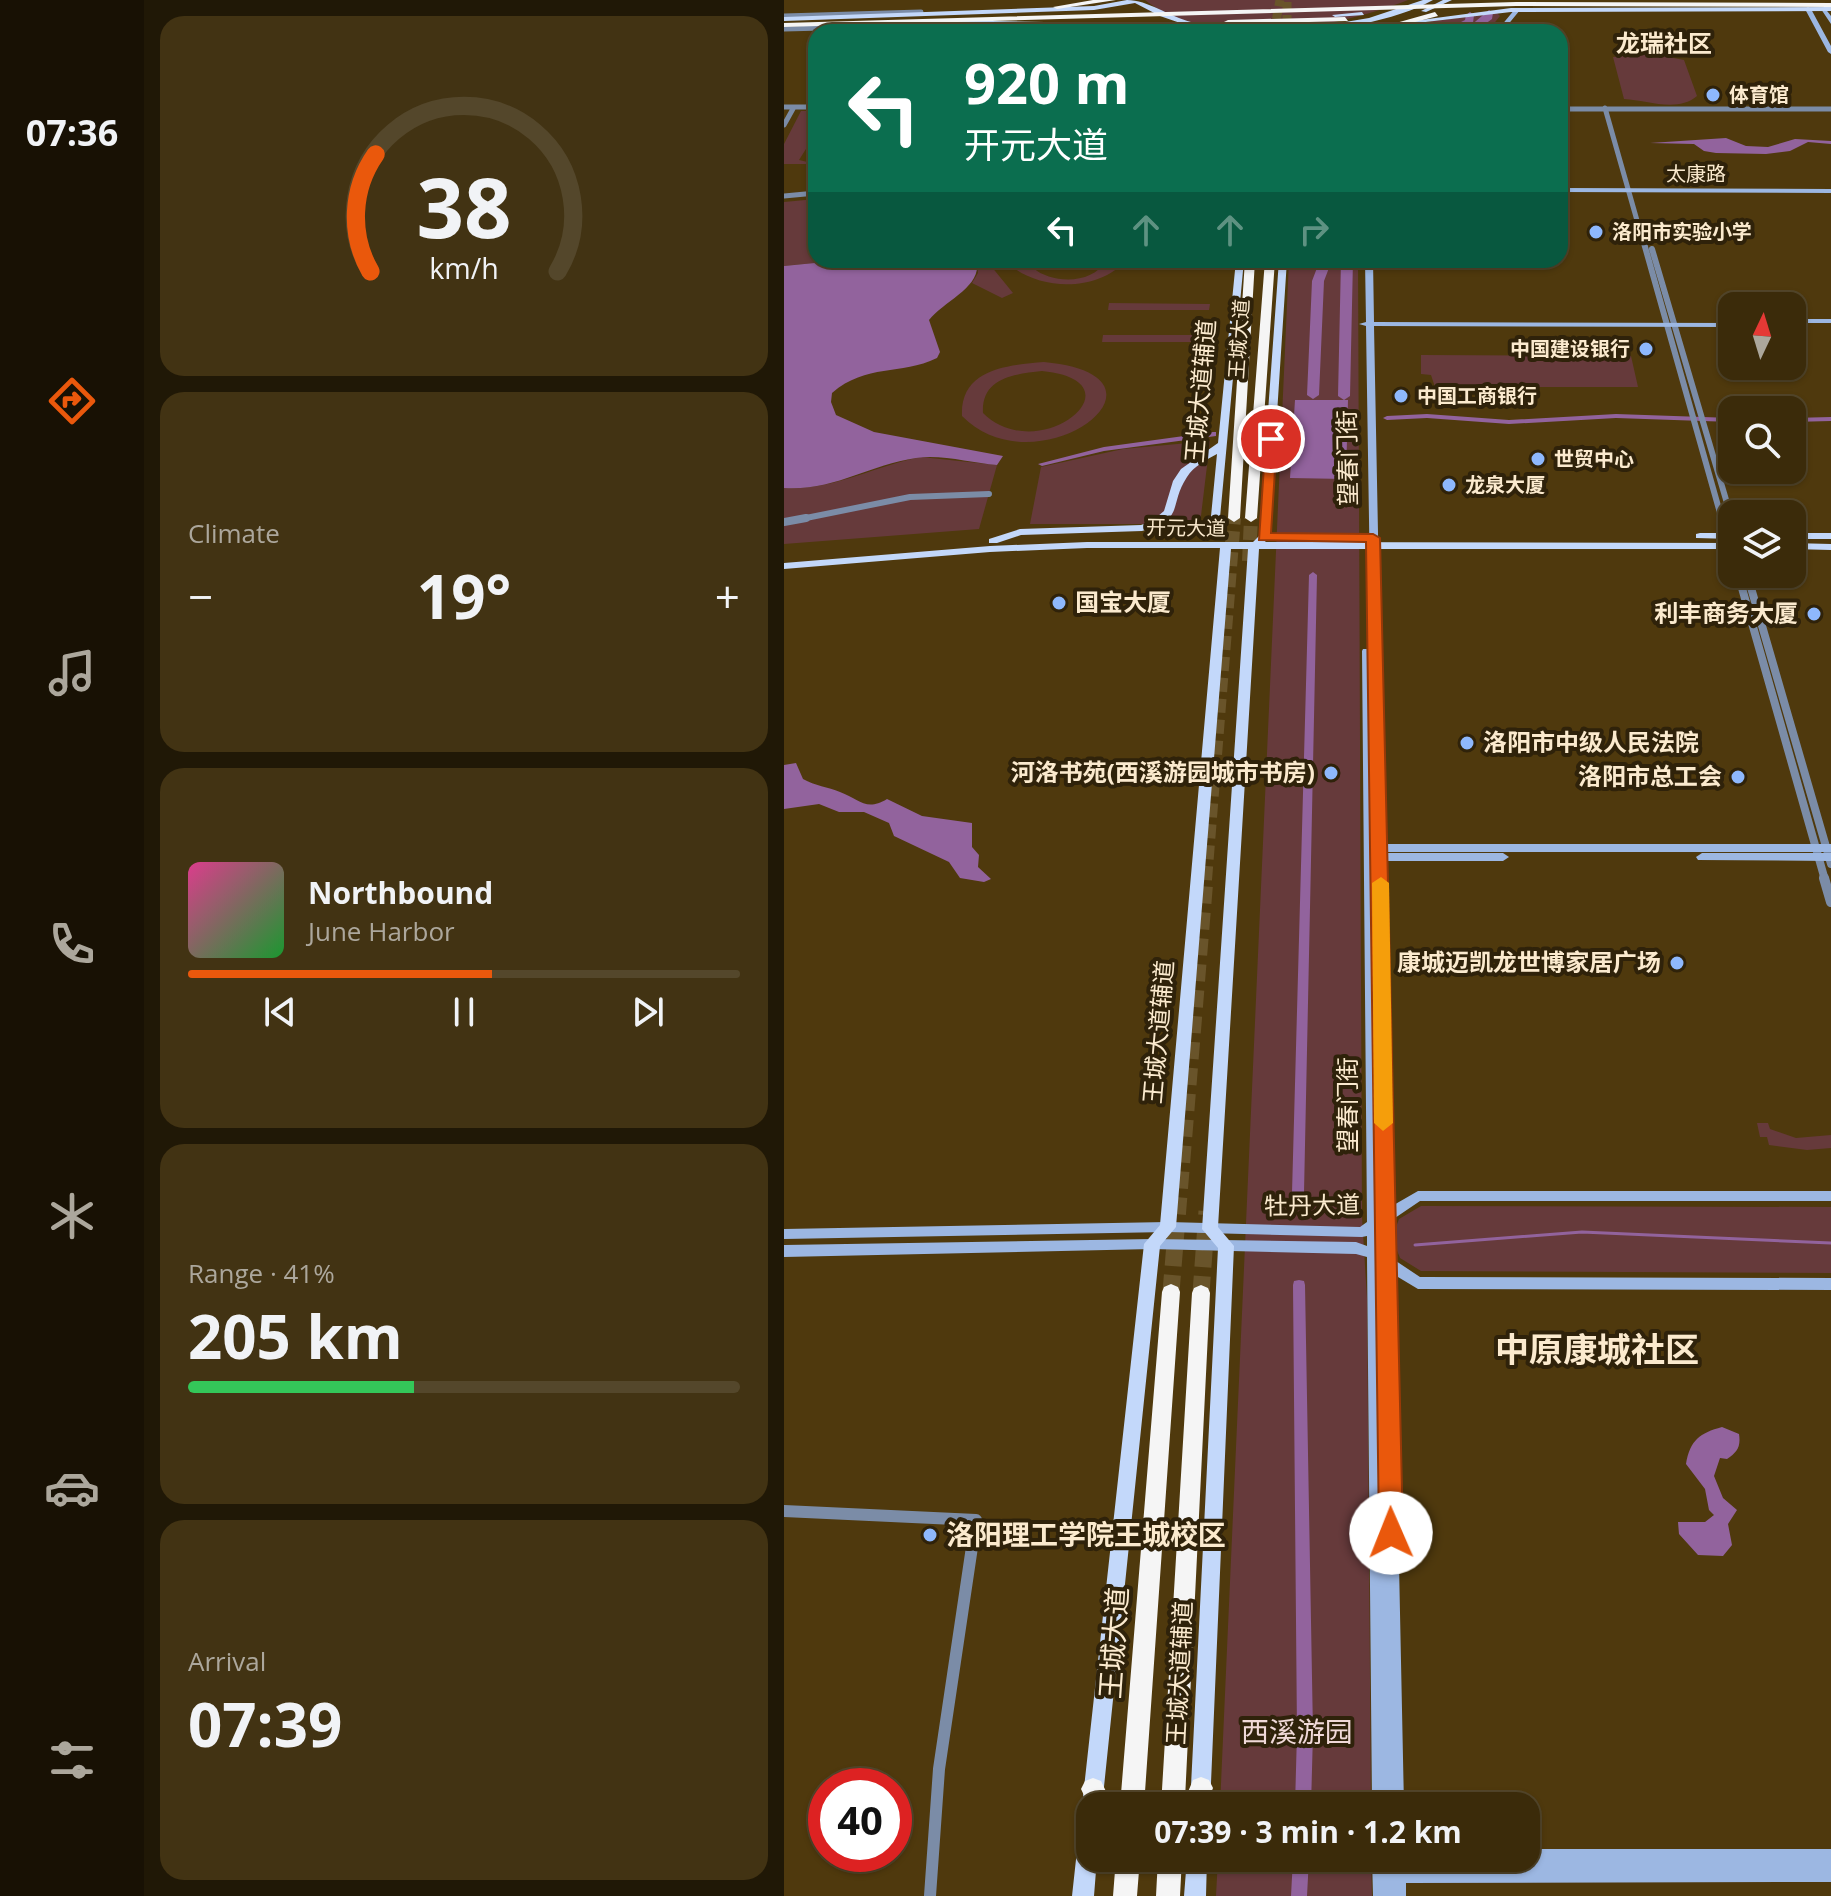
<!DOCTYPE html>
<meta charset="utf-8">
<style>
:root{--surface:#3b2b0a;--page:#423313;--text:#f1f3f6;--muted:#aca79c;--line:#54472b;--accent:#ea580c}
body{margin:0;font-family:"Open Sans","Noto Sans SC",sans-serif;background:var(--page);color:var(--text);height:100vh;display:flex;flex-direction:column;font-size:30px;white-space:nowrap}
*{box-sizing:border-box;margin:0}
p{font-size:26px;color:var(--muted)}
.icon{flex:none;width:44px;height:44px;fill:none;stroke:currentColor;stroke-width:2;stroke-linecap:round;stroke-linejoin:round}
.map{position:relative;flex:1;overflow:hidden}
.panel{display:flex;flex-direction:column;gap:16px;padding:16px;background:#201806;width:640px}
.panel>*{flex:none}
.banner{position:absolute;left:24px;top:24px;width:760px;height:244px;border-radius:24px;box-shadow:0 2px 6px #0004,0 0 0 2px var(--line);background:#0b6e4f;color:#fff;overflow:hidden}
.needle{width:52px;rotate:4deg}
.fabs{position:absolute;left:934px;top:292px;display:grid;gap:16px}
.fabs a{display:grid;place-items:center;width:88px;height:88px;border-radius:16px;background:var(--surface);box-shadow:0 2px 6px #0004,0 0 0 2px var(--line);font-size:40px}
.speed{position:absolute;left:24px;top:1768px;display:flex;gap:16px;font-size:40px;font-weight:700;text-align:center}
.speed>*{display:grid;place-content:center;width:104px;height:104px;border-radius:50%;background:var(--surface);box-shadow:0 2px 6px #0004,0 0 0 2px var(--line);line-height:1}
.speed .limit{border:12px solid #d22;background:#fff;color:#111}
.pin{position:absolute;display:grid;place-items:center;width:68px;height:68px;color:#fff;margin:-34px;border:4px solid #fff;border-radius:50%;box-shadow:0 2px 8px #0007}
.me{position:absolute;width:88px;margin:-44px;rotate:359deg;stroke-linejoin:round;filter:drop-shadow(0 0 6px #0008)}
.turn{display:flex;align-items:center;gap:28px;height:168px;padding:0 24px;font-size:36px}
.turn .icon{width:104px;height:104px;stroke-width:2.5}
.turn b{display:block;font-size:56px;line-height:68px}
.lanes{display:flex;align-items:center;height:76px;padding:0 24px;background:#0003;justify-content:center;gap:40px;direction:ltr}
.lanes .off{opacity:.35}
.big{font-size:60px;font-weight:700;line-height:1.1}
.panel .tile{flex:1;display:flex;flex-direction:column;justify-content:center;gap:12px;min-width:0;padding:0 28px;border-radius:24px;background:var(--page)}
.panel .dial{align-items:center;gap:0}
.dial svg{height:208px;overflow:visible;fill:none;stroke:var(--line);stroke-width:7;stroke-linecap:round;text-anchor:middle}
.dial text{fill:var(--text);stroke:none}
.song{display:flex;align-items:center;gap:24px}
.cover{width:96px;height:96px;border-radius:12px;background:linear-gradient(135deg,hsl(330 70% 55%),hsl(130 70% 35%))}
.played{height:8px;border-radius:4px;background:linear-gradient(90deg,var(--accent) 55%,var(--line) 55%)}
.keys{display:flex;justify-content:space-around;direction:ltr}
.heat{display:flex;justify-content:space-between;align-items:center;font-size:44px;direction:ltr}
.charge{height:12px;border-radius:6px;background:linear-gradient(90deg,#34c759 41%,var(--line) 0)}
.trip{position:absolute;left:292px;top:1792px;width:464px;height:80px;border-radius:24px;background:var(--surface);box-shadow:0 2px 6px #0004,0 0 0 2px var(--line);font-weight:700;line-height:80px;text-align:center}
main{display:flex;flex:1;min-height:0}
.dock{display:flex;flex-direction:column;width:144px;justify-content:space-around;align-items:center;background:#181104;color:var(--muted)}
.dock .icon{width:56px;height:56px}
.dock .active{color:var(--accent)}
.dock b{font-size:36px;color:var(--text)}
.map>svg:first-child{display:block}
</style>
<main>
<nav class="dock">
<b>07:36</b>
<svg class="icon active" aria-label="directions" viewBox="0 0 24 24"><path d="M12 3l9 9-9 9-9-9zM9 14v-3h6M13 9l2 2-2 2"/></svg>
<svg class="icon" aria-label="music" viewBox="0 0 24 24"><path d="M9 18V5l10-2v13"/><circle cx="6" cy="18" r="3"/><circle cx="16" cy="16" r="3"/></svg>
<svg class="icon" aria-label="phone" viewBox="0 0 24 24"><path d="M5 4h4l2 5-3 2q2 4 5 5l2-3 5 2v4C11 20 4 13 5 4z"/></svg>
<svg class="icon" aria-label="climate" viewBox="0 0 24 24"><path d="M12 3v18M4 7l16 10M4 17L20 7"/></svg>
<svg class="icon" aria-label="car" viewBox="0 0 24 24"><path d="M5 17H2v-5l4-1 3-4h7l3 4 3 1v5h-3M9 17h6M6 11h13"/><circle cx="7" cy="17" r="2"/><circle cx="17" cy="17" r="2"/></svg>
<svg class="icon" aria-label="filters" viewBox="0 0 24 24"><path d="M4 7h16M4 17h16"/><circle cx="9" cy="7" r="2"/><circle cx="15" cy="17" r="2"/></svg>
</nav>
<section class="panel">
<div class="tile dial"><svg viewBox="0 0 100 80">
<path d="M14 69A42 42 0 1 1 86 69"/>
<path d="M14 69A42 42 0 0 1 16 24" stroke="#ea580c"/>
<text x="50" y="56" font-size="32" font-weight="700">38</text>
<text x="50" y="72" font-size="11">km/h</text>
</svg></div>
<div class="tile"><p>Climate</p>
<div class="heat"><a>−</a><b class="big">19°</b><a>+</a></div>
</div>
<div class="tile">
<div class="song"><i class="cover"></i><div><b>Northbound</b><p>June Harbor</p></div></div>
<div class="played"></div>
<div class="keys"><svg class="icon" aria-label="previous" viewBox="0 0 24 24"><path d="M18 5L8 12l10 7zM5 5v14"/></svg><svg class="icon" aria-label="pause" viewBox="0 0 24 24"><path d="M8 5v14M16 5v14"/></svg><svg class="icon" aria-label="next" viewBox="0 0 24 24"><path d="M6 5l10 7-10 7zM19 5v14"/></svg></div>
</div>
<div class="tile"><p>Range · 41%</p><b class="big">205 km</b><div class="charge"></div></div>
<div class="tile"><p>Arrival</p><b class="big">07:39</b></div>
</section>
<div class="map">
<svg width="1047" height="1896" viewBox="0 0 1047 1896">
<rect width="100%" height="100%" fill="#4f390d"/>
<path fill="#663a3b" fill-rule="evenodd" d="M361 0H624C553 28 426 53 361 0Z
M713 13 716 16 703 32H605L627 24Z
M864 53 900 60 913 96C893 113 863 100 840 99L829 57Z
M17 111H32V133L15 160 32 164H0V144Z
M32 199V260H61L0 266V202Z
M188 260H207V266L229 293 218 298 188 283 194 273 193 263Z
M225 260H248L249 268C268 284 309 285 322 260H342C315 292 256 291 226 265Z
M505 260H574L578 1217 583 1298 587 1806H436Z
M325 303 426 304 425 310H324Z
M319 335H423L422 342H318Z
M637 355 847 356 854 387H651L647 375 637 374Z
M260 362C409 376 254 493 178 416 176 369 223 365 260 362ZM258 371C361 381 256 469 199 413 197 378 230 374 258 371Z
M426 441 416 524H246L257 467 339 449Z
M137 457 213 465 195 529 0 544V488C49 491 90 466 137 457Z
M973 1123H984L986 1129 1012 1138 1047 1135V1148L1023 1150 985 1145 983 1137H976Z
M637 1206 1047 1207V1273L637 1271 616 1258 608 1238 615 1219Z
M434 1858H587L588 1896H432Z"/>
<path fill="#92639d" d="M942 138 962 146 984 147 1011 139 1047 141V144L1024 142 1006 151 982 154 932 153 920 151 910 144 866 143Z
M61 260 193 263C196 288 160 301 145 320L156 352 153 358C116 376 83 363 48 393L47 402 52 415 90 432 219 456 213 465C188 463 157 454 132 458 84 465 51 491 0 488V266Z
M511 400H564L562 479 506 478Z
M12 763 19 779C31 786 44 787 56 792 75 799 82 812 103 799L138 816 188 823V847L195 855 194 867 207 879 200 882 176 878 165 862 110 836 105 823 80 812H55L35 804 0 809V765Z
M938 1427 955 1434C957 1447 953 1452 943 1459L936 1458 930 1476 939 1498 953 1510 944 1524 948 1545 939 1556 914 1555 895 1534 894 1522H921L930 1515 925 1510 921 1489 902 1464C906 1440 916 1433 938 1427Z"/>
<g fill="none" stroke-linecap="round" stroke-linejoin="round">
<path stroke="#92639d" stroke-width="3" d="M631 1245 798 1232 1047 1243"/>
<path fill="#92639d" fill-rule="evenodd" d="M643 414 725 420 832 414 948 418V422L832 418 725 424 643 418 603 420 599 418 603 416Z
M1047 417V421L1008 422V418Z
M429 432H432V436L320 451 258 466 254 464 320 447Z
M529 572 533 575 520 1193 518 1196 514 1198 510 1196 508 1193 525 575Z
M515 1280 520 1281 521 1285 529 1733 527 1806H511L513 1733 509 1285 510 1281Z
M509 1858H525L523 1896H507Z"/>
<path fill="#92639d" fill-rule="evenodd" d="M705 10 709 13 708 19 690 32H679Z
M686 12 690 15 689 23 669 32H657L681 20 682 15Z
M536 260H548L540 281 535 395 529 399 523 395 528 281Z
M557 260H569L566 396 560 400 554 396Z"/>
<path stroke="#69542a" stroke-width="9" stroke-dasharray="9 4" stroke-linecap="butt" d="M503 2V32
M477 27V32
M490 32 496 0
M515 32 517 28"/>
<path stroke="#69542a" stroke-width="14" stroke-dasharray="14 7" stroke-linecap="butt" d="M465 561 467 518
M421 880 450 518"/>
<path stroke="#69542a" stroke-width="17" stroke-dasharray="17 9" stroke-linecap="butt" d="M387 1292 421 878
M417 1293 423 1211"/>
<path stroke="#7b8ca7" stroke-width="5" d="M0 16 137 12
M0 29 201 24
M0 107H32
M821 108 856 231
M776 109H1047
M0 125 10 107
M0 196 32 193"/>
<path stroke="#7b8ca7" stroke-width="6" d="M856 229 938 520
M868 249 948 520
M12 520 126 497 205 494"/>
<path stroke="#7b8ca7" stroke-width="8" d="M938 518 948 554
M947 518 948 521
M0 522 22 518
M954 574 1041 880
M963 574 1047 864"/>
<path stroke="#7b8ca7" stroke-width="10" d="M1040 878 1047 902"/>
<path stroke="#7b8ca7" stroke-width="12" d="M0 1511 192 1520 155 1769 146 1896"/>
<path fill="#9cb7e2" fill-rule="evenodd" d="M1024 7 1027 9 1047 46V54L1044 52 1021 9Z
M1040 7 1047 16V24L1037 9Z
M731 9 736 10 718 32H712Z
M776 188 1047 189V193L776 192Z
M581 260H589L590 322 948 323V327L590 326 600 844H1047V852H601V853H719L725 857 719 861H601L608 1206 634 1191H1047V1201H636L608 1220 609 1259 636 1277 1047 1278V1290L634 1289 609 1274 620 1806H588L583 1257 572 1254 368 1249 0 1257V1245L368 1239 572 1242 583 1246V1236L578 1237 384 1232 0 1239V1229L384 1222 576 1227 583 1222 578 651 579 649H587L582 326 575 324 582 322Z
M1008 319H1047V323H1008Z
M918 853H1047V861L914 860 912 857Z
M742 1849H1047V1882L622 1883V1896H589L588 1858H621V1865H737L733 1858H742Z"/>
<path fill="#c3d8fa" fill-rule="evenodd" d="M343 0C364 0 384 16 407 22 425 27 447 25 463 32H436L402 25 376 16 351 3 310 10 0 21V17L310 6Z
M639 0H649C612 21 546 32 502 32L585 18Z
M659 0H668L642 12 637 11Z
M1047 7V11L727 12 633 23 629 21 727 8Z
M578 12 580 15 551 17 548 15Z
M156 20 318 23 386 32 318 27 154 23Z
M452 260H460L434 539 430 540 425 537 433 454C422 460 410 466 403 477 384 506 402 519 358 531L237 535 213 543H205V539L236 529 357 525 368 521 380 511 389 481 397 469 434 443Z
M495 260H503L485 537 481 542 948 543V549H475L434 1227 450 1246 426 1806H406L434 1248 418 1229 464 549H447L392 1227 376 1246 318 1806H306V1858H313L310 1896H288L296 1823 299 1816 303 1814 298 1806 360 1244 376 1225 436 548H303L206 552 0 569V563L206 546 303 542H469L475 536Z
M916 533H948V539L912 538V534Z
M1008 533H1047V539H1008Z
M1008 543 1047 544V550L1008 549Z
M403 1858H423L422 1896H400Z"/>
<path fill="#f5f5f5" fill-rule="evenodd" d="M309 0H332L273 9 269 7Z
M732 2 1047 3V7L732 6 0 27V23Z
M651 12 654 16 593 32H580Z
M561 17 564 21 444 24 440 22 444 20Z
M335 23 397 30 401 32 332 27Z
M461 260H471L456 518 450 522 444 518Z
M481 260H491L473 518 467 522 461 518Z
M387 1284 394 1287 396 1292 360 1806H336L378 1292 380 1287Z
M417 1285 424 1288 426 1293 401 1799 409 1780 417 1777 425 1780 429 1788 422 1806H377L408 1293 410 1288Z
M309 1778 317 1781 329 1806H306V1808L297 1789 301 1781Z
M332 1858H356L353 1896H329Z
M374 1858H398L396 1896H372Z"/>
</g>
<path fill="#ea580c" stroke="#983908" stroke-width="2" d="M482 436 493 439 487 533 589 534 596 538 619 1533 615 1541 607 1544 598 1541 595 1533 582 542 475 540Z"/>
<path fill="#f59e0b" d="M597 877 605 883 609 1123 599 1131 590 1123 588 883Z"/>
<g fill="#8eb8fd" stroke="#2f220a" stroke-width="3">
<circle cx="929" cy="95" r="8"/>
<circle cx="812" cy="232" r="8"/>
<circle cx="862" cy="349" r="8"/>
<circle cx="617" cy="396" r="8"/>
<circle cx="754" cy="459" r="8"/>
<circle cx="665" cy="485" r="8"/>
<circle cx="275" cy="603" r="8"/>
<circle cx="1030" cy="614" r="8"/>
<circle cx="683" cy="743" r="8"/>
<circle cx="547" cy="773" r="8"/>
<circle cx="954" cy="777" r="8"/>
<circle cx="893" cy="963" r="8"/>
<circle cx="146" cy="1535" r="8"/>
</g>
<g text-anchor="middle" stroke-width="8" stroke-linejoin="round" paint-order="stroke">
<g font-size="20" font-weight="bold" fill="#fbeace" stroke="#2f220a" text-anchor="start">
<text x="945" y="102">体育馆</text>
<text x="828" y="239">洛阳市实验小学</text>
<text x="846" y="356" text-anchor="end">中国建设银行</text>
<text x="633" y="403">中国工商银行</text>
<text x="770" y="466">世贸中心</text>
<text x="681" y="492">龙泉大厦</text>
</g>
<g font-size="20" fill="#fbeace" stroke="#2f220a">
<text x="912" y="181">太康路</text>
<text transform="translate(455 339) rotate(-86)" y="7">王城大道</text>
<text transform="translate(402 528) rotate(1)" y="7">开元大道</text>
</g>
<g font-size="24" font-weight="bold" fill="#fbeace" stroke="#2f220a">
<text x="880" y="52">龙瑞社区</text>
</g>
<g font-size="24" fill="#fbeace" stroke="#2f220a">
<text transform="translate(417 391) rotate(-85)" y="8">王城大道辅道</text>
<text transform="translate(564 458) rotate(-91)" y="8">望春门街</text>
<text transform="translate(375 1032) rotate(-85)" y="8">王城大道辅道</text>
<text transform="translate(564 1105) rotate(-90)" y="8">望春门街</text>
<text transform="translate(528 1206) rotate(-1)" y="8">牡丹大道</text>
<text transform="translate(396 1673) rotate(-87)" y="8">王城大道辅道</text>
</g>
<g font-size="24" font-weight="bold" fill="#fbeace" stroke="#2f220a" text-anchor="end">
<text x="291" y="611" text-anchor="start">国宝大厦</text>
<text x="1014" y="622">利丰商务大厦</text>
<text x="699" y="751" text-anchor="start">洛阳市中级人民法院</text>
<text x="531" y="781">河洛书苑(西溪游园城市书房)</text>
<text x="938" y="785">洛阳市总工会</text>
<text x="877" y="971">康城迈凯龙世博家居广场</text>
</g>
<g font-size="28" font-weight="bold" fill="#fbeace" stroke="#2f220a" text-anchor="start">
<text x="162" y="1545">洛阳理工学院王城校区</text>
</g>
<g font-size="28" fill="#fbeace" stroke="#2f220a">
<text transform="translate(330 1643) rotate(-86)" y="10">王城大道</text>
</g>
<g font-size="28" fill="#f0d9d8" stroke="#2f220a">
<text x="513" y="1742">西溪游园</text>
</g>
<g font-size="34" font-weight="bold" fill="#fbeace" stroke="#2f220a">
<text x="813" y="1362">中原康城社区</text>
</g>
</g>
</svg>
<div class="fabs">
<a><svg class="needle" viewBox="-14 -14 28 28"><path d="M0-13l5 13h-10z" fill="#e53935"/><path d="M0 13l5-13h-10z" fill="#aca79c"/></svg></a>
<a><svg class="icon" aria-label="search" viewBox="0 0 24 24"><circle cx="10" cy="10" r="6"/><path d="M15 15l6 6"/></svg></a>
<a><svg class="icon" aria-label="layers" viewBox="0 0 24 24"><path d="M12 4l9 5-9 5-9-5zM3 14l9 5 9-5"/></svg></a>
</div>
<div class="speed"><div class="limit">40</div></div>
<div class="pin" style="left:487px;top:439px;background:#d93025"><svg class="icon" aria-label="arrive" viewBox="0 0 24 24"><path d="M6 21V4h12l-3 4 3 4H6"/></svg></div>
<svg class="me" style="left:607px;top:1533px" viewBox="-20 -20 40 40"><circle r="19" fill="#fff"/><path d="M0-13L10 11 0 6-10 11z" fill="#ea580c"/></svg>
<div class="trip">07:39 · 3 min · 1.2 km</div>
<div class="banner">
<div class="turn"><svg class="icon" aria-label="left" viewBox="0 0 24 24"><path d="M17 20v-9H6M10 6l-5 5 5 5"/></svg><div><b>920 m</b>开元大道</div></div>
<div class="lanes"><svg class="icon" aria-label="left" viewBox="0 0 24 24"><path d="M17 20v-9H6M10 6l-5 5 5 5"/></svg><svg class="icon off" aria-label="ahead" viewBox="0 0 24 24"><path d="M12 20V5M6 11l6-6 6 6"/></svg><svg class="icon off" aria-label="ahead" viewBox="0 0 24 24"><path d="M12 20V5M6 11l6-6 6 6"/></svg><svg class="icon off" aria-label="right" viewBox="0 0 24 24"><path d="M7 20v-9h11M14 6l5 5-5 5"/></svg></div>
</div>
</div>
</main>
